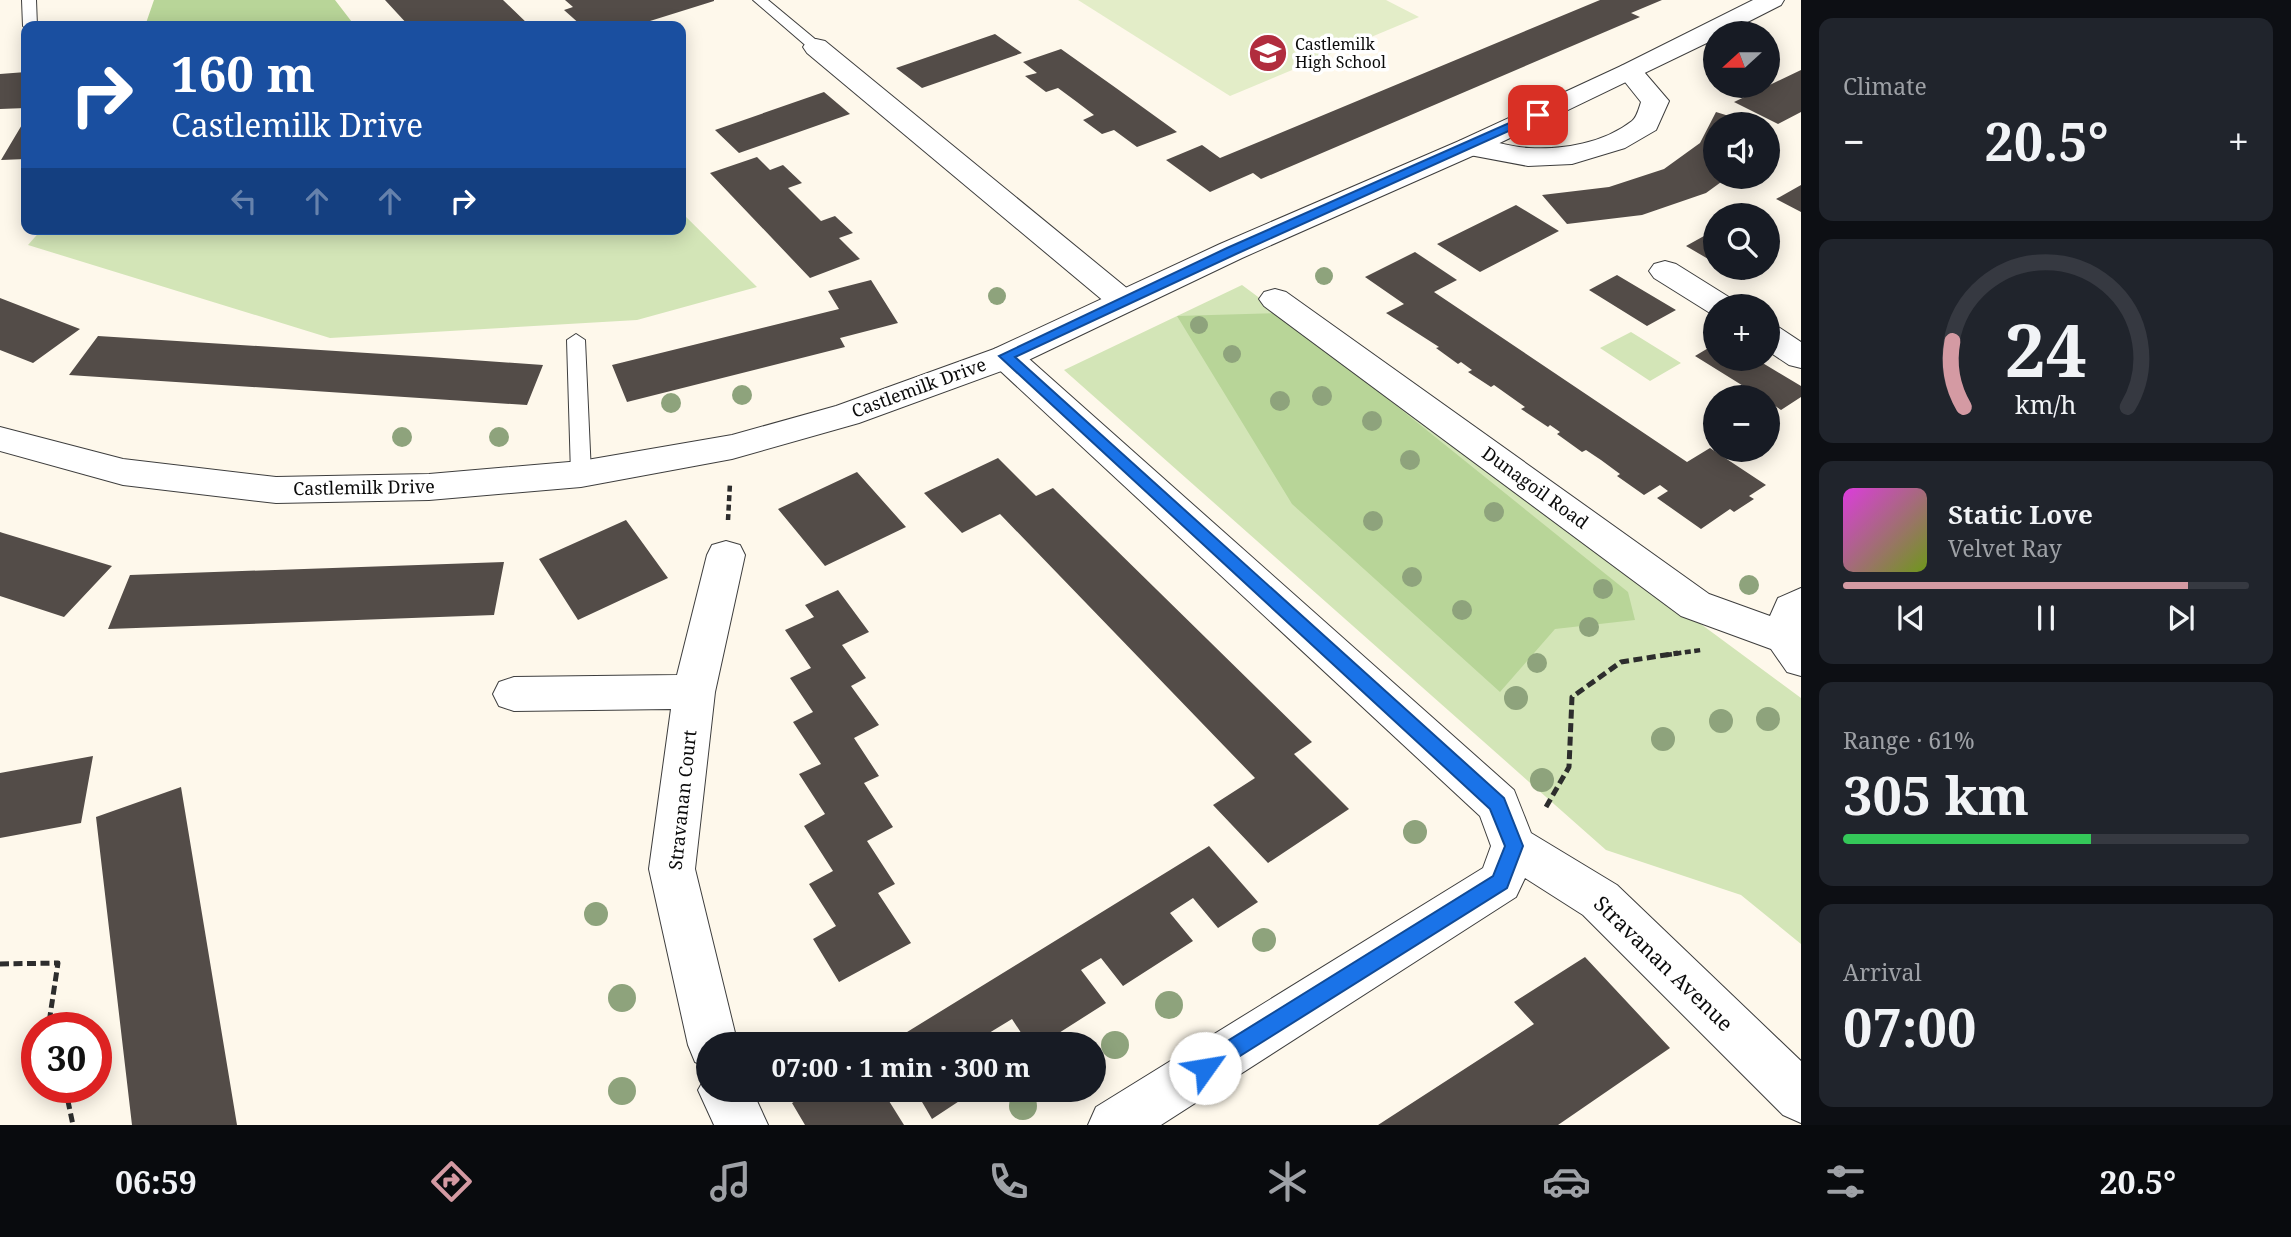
<!DOCTYPE html>
<meta charset="utf-8">
<style>
:root{--surface:#171b24;--page:#20242c;--text:#f1f3f6;--muted:#9ea1a6;--line:#363941;--accent:#d49aa3}
body{margin:0;font-family:"Noto Serif",serif;background:var(--page);color:var(--text);height:100vh;display:flex;flex-direction:column;font-size:26px;white-space:nowrap}
*{box-sizing:border-box;margin:0}
p{font-size:23px;color:var(--muted)}
.icon{flex:none;width:38px;height:38px;fill:none;stroke:currentColor;stroke-width:2;stroke-linecap:round;stroke-linejoin:round}
.map{position:relative;flex:1;overflow:hidden}
.details{display:flex;flex-direction:column;gap:18px;padding:18px;background:#0d0f14;width:490px}
.details>*{flex:none}
.hud{position:absolute;left:21px;top:21px;width:665px;height:214px;border-radius:14px;box-shadow:0 4px 18px #0003;background:#1a4fa0;color:#fff;overflow:hidden}
.needle{width:46px;rotate:249deg}
.fabs{position:absolute;left:1703px;top:21px;display:grid;gap:14px}
.fabs a{display:grid;place-items:center;width:77px;height:77px;border-radius:50%;background:var(--surface);box-shadow:0 4px 18px #0003;font-size:35px}
.speed{position:absolute;left:21px;top:1012px;display:flex;gap:14px;font-size:35px;font-weight:700;text-align:center}
.speed>*{display:grid;place-content:center;width:91px;height:91px;border-radius:50%;background:var(--surface);box-shadow:0 4px 18px #0003;line-height:1}
.speed .limit{border:10px solid #d22;background:#fff;color:#111}
.pin{position:absolute;display:grid;place-items:center;width:60px;height:60px;color:#fff;margin:-30px;border-radius:14px;box-shadow:0 4px 10px #0006}
.me{position:absolute;width:77px;margin:-38px;rotate:58deg;stroke-linejoin:round;filter:drop-shadow(0 0 5px #0008)}
.turn{display:flex;align-items:center;gap:24px;height:147px;padding:0 35px;font-size:32px}
.turn .icon{width:91px;height:91px;stroke-width:2.5}
.turn b{display:block;font-size:49px;line-height:60px}
.lanes{display:flex;align-items:center;height:66px;padding:0 35px;background:#0003;justify-content:center;gap:35px;direction:ltr}
.lanes .off{opacity:.35}
.big{font-size:52px;font-weight:700;line-height:1.1}
.details .card{flex:1;display:flex;flex-direction:column;justify-content:center;gap:10px;min-width:0;padding:0 24px;border-radius:14px;background:var(--page)}
.details .dial{align-items:center;gap:0}
.dial svg{height:182px;overflow:visible;fill:none;stroke:var(--line);stroke-width:7;stroke-linecap:round;text-anchor:middle}
.dial text{fill:var(--text);stroke:none}
.song{display:flex;align-items:center;gap:21px}
.cover{width:84px;height:84px;border-radius:10px;background:linear-gradient(135deg,hsl(300 70% 55%),hsl(80 70% 35%))}
.played{height:7px;border-radius:4px;background:linear-gradient(90deg,var(--accent) 85%,var(--line) 85%)}
.keys{display:flex;justify-content:space-around;direction:ltr}
.heat{display:flex;justify-content:space-between;align-items:center;font-size:38px;direction:ltr}
.charge{height:10px;border-radius:5px;background:linear-gradient(90deg,#34c759 61%,var(--line) 0)}
.trip{position:absolute;left:696px;top:1032px;width:410px;height:70px;border-radius:35px;background:var(--surface);box-shadow:0 4px 18px #0003;font-weight:700;line-height:70px;text-align:center}
.tab-bar{display:flex;height:112px;justify-content:space-around;align-items:center;background:#090b0e;color:var(--muted)}
.tab-bar .icon{width:49px;height:49px}
.tab-bar .selected{color:var(--accent)}
.tab-bar b{font-size:32px;color:var(--text)}
main{display:flex;flex:1;min-height:0}
.map>svg:first-child{display:block}
</style>
<main>
<div class="map">
<svg width="1801" height="1125" viewBox="0 0 1801 1125">
<rect width="100%" height="100%" fill="#fef8eb"/>
<path fill="#d3e5b7" d="M681 212 757 287 637 320 330 338 28 245 42 229H681Z
M1242 285 1801 698V944L1741 895 1606 850 1064 370Z
M1631 332 1681 363 1650 381 1600 348Z"/>
<path fill="#b8d598" d="M154 0H335L355 26H145Z
M1281 313 1628 592 1635 620 1555 629 1500 692 1292 504 1177 316Z"/>
<path fill="#e3edc8" d="M1078 0H1386L1419 17 1230 96Z"/>
<path fill="#534c48" d="M385 0H503L530 26H409Z
M565 0H714V1L634 26H582L564 10 573 7Z
M1600 0H1662L1631 13 1640 17 1261 179 1253 173 1210 192 1166 160 1202 145 1220 158Z
M995 34 1022 53 922 88 896 68Z
M1061 49 1116 88 1177 132 1137 147 1114 130 1102 134 1083 120 1094 115 1077 102 1058 88 1046 92 1025 76 1037 73 1023 62Z
M1801 70V112L1778 124 1734 102Z
M26 72V108L0 109V74Z
M824 92 850 114 739 153 715 130Z
M1716 112 1755 124H1715V177H1728L1706 193 1642 215 1567 224 1542 195 1609 187 1664 169 1700 143Z
M26 118V159L1 160Z
M757 157 770 170 783 165 802 183 788 188 821 221 835 216 853 233 839 238 860 259 810 278 710 173Z
M1801 185V212L1776 199Z
M1516 205 1559 231 1480 272 1437 244Z
M1713 231 1715 233V263L1686 246Z
M1415 252 1457 280 1434 292 1687 462 1710 448 1766 485 1749 496 1754 499 1734 512 1730 509 1701 529 1657 498 1668 491 1660 485 1644 495 1617 476 1620 474 1601 460 1586 450 1582 452 1557 434 1560 432 1550 425 1548 427 1521 409 1525 407 1494 385 1491 387 1468 372 1472 370 1461 362 1458 364 1436 348 1439 347 1386 313 1404 304 1365 277Z
M1724 268H1765L1744 280Z
M1617 275 1676 310 1647 326 1589 290Z
M871 280 898 323 840 338 845 347 627 402 612 365 839 309 828 291Z
M0 298 80 329 33 363 0 350Z
M98 336 430 357 543 365 527 405 69 375Z
M1715 344V359H1756L1801 386V397L1781 410 1768 401V397H1761L1695 356Z
M998 458 1036 496 1053 488 1312 742 1294 754 1349 809 1268 863 1213 805 1255 778 1000 514 962 533 924 493Z
M857 472 906 527 825 566 778 509Z
M626 520 668 578 578 620 539 559Z
M0 532 3 533 112 566 64 617 0 596Z
M504 562 494 615 108 629 130 575Z
M838 590 869 632 842 645 866 678 851 686 879 725 854 738 879 776 864 783 893 827 867 841 895 884 878 893 911 943 839 982 813 939 836 926 809 884 833 871 804 826 825 814 799 774 821 764 793 722 813 712 790 678 811 668 785 630 814 617 805 605Z
M93 756 81 823 0 838V773Z
M181 787 237 1125H132L96 817Z
M1209 846 1258 902 1218 928 1193 898 1170 913 1193 941 1123 986 1101 958 1081 970 1106 1003 1040 1045H1029L1012 1019 989 1033 997 1045H886Z
M1585 957 1670 1048 1558 1125H1378L1534 1024 1514 1002Z
M813 1090H906L889 1101 904 1125H805L792 1103Z
M915 1090H976L932 1119Z"/>
<g fill="none" stroke-linecap="round" stroke-linejoin="round">
<g stroke="#3e3e3e" stroke-width="2">
<path id="service" d="M22 0H36L37 26H26V29L23 26Z
M753 0H768L821 44V50H811Z
M576 334 585 340 591 474 588 479H574L571 474 567 340Z"/>
</g>
<g stroke="#3e3e3e" stroke-width="2">
<path id="minor" d="M816 39 825 41 1134 294 1139 301 1134 308 1123 311 1112 308 807 53 803 47 807 41Z
M1630 64 1639 66 1669 101 1656 130 1625 148 1572 164 1528 166 1459 153 1455 147 1459 141C1482 135 1505 147 1529 148 1563 150 1604 143 1632 121 1637 117 1639 108 1641 102L1617 72 1621 66Z
M1665 261 1676 264 1732 299 1737 306H1715V315L1710 313 1654 278 1649 271 1654 264Z
M1275 289 1286 292 1709 594 1770 616 1778 598 1801 588V676L1787 672 1771 649 1681 616 1264 306 1259 299 1264 292Z
M1768 325 1780 328 1801 342V368L1789 365 1768 351Z
M1006 346 1018 349 1514 790 1531 833 1617 885 1801 1061V1123L1783 1115 1583 915 1525 878 1516 897 1161 1125H1088L1096 1107 1483 868 1491 846 1480 816 994 365 989 357 994 349Z
M726 541 740 545 745 555 715 692 695 869 738 1045H709V1068L695 1062 688 1045 649 869 671 709 514 711 499 706 493 694 499 682 514 677 677 675 707 555 712 545Z
M709 1071V1090H752L768 1125H714L698 1090Z"/>
</g>
<g stroke="#3e3e3e" stroke-width="2">
<path id="tertiary" d="M1753 0H1784L1781 5 1726 33H1715V39L1479 153 1242 258 1018 365 859 423 732 459 581 487 429 500 276 503 123 485 0 451V427L123 459 276 477 429 474 581 461 732 435 836 406 994 349 1220 244 1459 141 1621 66Z"/>
</g>
<path stroke="#2d2d2d" stroke-width="4.5" stroke-dasharray="6 3.5" stroke-linecap="butt" d="M728 520 730 483
M1666 655 1701 650"/>
<path stroke="#2d2d2d" stroke-width="5" stroke-dasharray="9 4.5" stroke-linecap="butt" d="M1546 807 1569 767 1572 697 1621 662 1678 653
M0 964 58 963 50 1016 53 1027
M65 1087 73 1125"/>
<use href="#service" fill="#fff" fill-rule="evenodd"/>
<use href="#minor" fill="#fff" fill-rule="evenodd"/>
<use href="#tertiary" fill="#fff" fill-rule="evenodd"/>
</g>
<g fill="#8ea37c">
<circle cx="1324" cy="276" r="9"/>
<circle cx="997" cy="296" r="9"/>
<circle cx="1199" cy="325" r="9"/>
<circle cx="1232" cy="354" r="9"/>
<circle cx="742" cy="395" r="10"/>
<circle cx="1322" cy="396" r="10"/>
<circle cx="1280" cy="401" r="10"/>
<circle cx="671" cy="403" r="10"/>
<circle cx="1372" cy="421" r="10"/>
<circle cx="402" cy="437" r="10"/>
<circle cx="499" cy="437" r="10"/>
<circle cx="1410" cy="460" r="10"/>
<circle cx="1494" cy="512" r="10"/>
<circle cx="1373" cy="521" r="10"/>
<circle cx="1412" cy="577" r="10"/>
<circle cx="1749" cy="585" r="10"/>
<circle cx="1603" cy="589" r="10"/>
<circle cx="1462" cy="610" r="10"/>
<circle cx="1589" cy="627" r="10"/>
<circle cx="1537" cy="663" r="10"/>
<circle cx="1516" cy="698" r="12"/>
<circle cx="1768" cy="719" r="12"/>
<circle cx="1721" cy="721" r="12"/>
<circle cx="1663" cy="739" r="12"/>
<circle cx="1542" cy="780" r="12"/>
<circle cx="1415" cy="832" r="12"/>
<circle cx="596" cy="914" r="12"/>
<circle cx="1264" cy="940" r="12"/>
<circle cx="622" cy="998" r="14"/>
<circle cx="1169" cy="1005" r="14"/>
<circle cx="1115" cy="1045" r="14"/>
<circle cx="622" cy="1091" r="14"/>
<circle cx="1023" cy="1106" r="14"/>
</g>
<path fill="#1a73e8" stroke="#114b97" stroke-width="2" d="M1534 112 1544 115 1236 254 1015 357 1504 798 1523 846 1507 888 1205 1078 1197 1075 1194 1068 1197 1060 1493 876 1505 846 1490 809 999 356 1227 248Z"/>
<defs>
<g id="school-disc" transform="scale(2.0125)"><circle r="9.5" fill="#b12d3e" stroke="#fff"/><path d="M0-5L7-2L0 1L-7-2ZM-4 1L0 2.5L4 1V4Q0 6-4 4Z" fill="#fff"/></g>
</defs>
<g fill-rule="evenodd">
<use href="#school-disc" x="1268" y="53"/>
</g>
<g text-anchor="middle" stroke-width="7" stroke-linejoin="round" paint-order="stroke">
<g font-size="16" fill="#0b0b0b" stroke="#fff" text-anchor="start">
<text x="1295" y="50">Castlemilk<tspan x="1295" dy="18">High School</tspan></text>
</g>
<g font-size="18" fill="#0b0b0b" stroke="#fff">
<text transform="translate(919 388) rotate(-20)" y="6">Castlemilk Drive</text>
<text transform="translate(364 488) rotate(-1)" y="6">Castlemilk Drive</text>
<text transform="translate(1535 488) rotate(36)" y="6">Dunagoil Road</text>
<text transform="translate(683 800) rotate(-84)" y="6">Stravanan Court</text>
</g>
<g font-size="21" fill="#0b0b0b" stroke="#fff">
<text transform="translate(1663 964) rotate(44)" y="7">Stravanan Avenue</text>
</g>
</g>
</svg>
<div class="fabs">
<a><svg class="needle" viewBox="-14 -14 28 28"><path d="M0-13l5 13h-10z" fill="#e53935"/><path d="M0 13l5-13h-10z" fill="#9ea1a6"/></svg></a>
<a><svg class="icon" aria-label="sound" viewBox="0 0 24 24"><path d="M4 9h4l5-4v14l-5-4H4zM17 9q2 3 0 6"/></svg></a>
<a><svg class="icon" aria-label="search" viewBox="0 0 24 24"><circle cx="10" cy="10" r="6"/><path d="M15 15l6 6"/></svg></a>
<a>+</a>
<a>−</a>
</div>
<div class="speed"><div class="limit">30</div></div>
<div class="pin" style="left:1538px;top:115px;background:#d93025"><svg class="icon" aria-label="arrive" viewBox="0 0 24 24"><path d="M6 21V4h12l-3 4 3 4H6"/></svg></div>
<svg class="me" style="left:1205px;top:1068px" viewBox="-20 -20 40 40"><circle r="19" fill="#fff"/><path d="M0-13L10 11 0 6-10 11z" fill="#1a73e8"/></svg>
<div class="trip">07:00 · 1 min · 300 m</div>
<div class="hud">
<div class="turn"><svg class="icon" aria-label="right" viewBox="0 0 24 24"><path d="M7 20v-9h11M14 6l5 5-5 5"/></svg><div><b>160 m</b>Castlemilk Drive</div></div>
<div class="lanes"><svg class="icon off" aria-label="left" viewBox="0 0 24 24"><path d="M17 20v-9H6M10 6l-5 5 5 5"/></svg><svg class="icon off" aria-label="ahead" viewBox="0 0 24 24"><path d="M12 20V5M6 11l6-6 6 6"/></svg><svg class="icon off" aria-label="ahead" viewBox="0 0 24 24"><path d="M12 20V5M6 11l6-6 6 6"/></svg><svg class="icon" aria-label="right" viewBox="0 0 24 24"><path d="M7 20v-9h11M14 6l5 5-5 5"/></svg></div>
</div>
</div>
<section class="details">
<div class="card"><p>Climate</p>
<div class="heat"><a>−</a><b class="big">20.5°</b><a>+</a></div>
</div>
<div class="card dial"><svg viewBox="0 0 100 80">
<path d="M14 69A42 42 0 1 1 86 69"/>
<path d="M14 69A42 42 0 0 1 9 40" stroke="#d49aa3"/>
<text x="50" y="56" font-size="32" font-weight="700">24</text>
<text x="50" y="72" font-size="11">km/h</text>
</svg></div>
<div class="card">
<div class="song"><i class="cover"></i><div><b>Static Love</b><p>Velvet Ray</p></div></div>
<div class="played"></div>
<div class="keys"><svg class="icon" aria-label="previous" viewBox="0 0 24 24"><path d="M18 5L8 12l10 7zM5 5v14"/></svg><svg class="icon" aria-label="pause" viewBox="0 0 24 24"><path d="M8 5v14M16 5v14"/></svg><svg class="icon" aria-label="next" viewBox="0 0 24 24"><path d="M6 5l10 7-10 7zM19 5v14"/></svg></div>
</div>
<div class="card"><p>Range · 61%</p><b class="big">305 km</b><div class="charge"></div></div>
<div class="card"><p>Arrival</p><b class="big">07:00</b></div>
</section>
</main>
<nav class="tab-bar">
<b>06:59</b>
<svg class="icon selected" aria-label="directions" viewBox="0 0 24 24"><path d="M12 3l9 9-9 9-9-9zM9 14v-3h6M13 9l2 2-2 2"/></svg>
<svg class="icon" aria-label="music" viewBox="0 0 24 24"><path d="M9 18V5l10-2v13"/><circle cx="6" cy="18" r="3"/><circle cx="16" cy="16" r="3"/></svg>
<svg class="icon" aria-label="phone" viewBox="0 0 24 24"><path d="M5 4h4l2 5-3 2q2 4 5 5l2-3 5 2v4C11 20 4 13 5 4z"/></svg>
<svg class="icon" aria-label="climate" viewBox="0 0 24 24"><path d="M12 3v18M4 7l16 10M4 17L20 7"/></svg>
<svg class="icon" aria-label="car" viewBox="0 0 24 24"><path d="M5 17H2v-5l4-1 3-4h7l3 4 3 1v5h-3M9 17h6M6 11h13"/><circle cx="7" cy="17" r="2"/><circle cx="17" cy="17" r="2"/></svg>
<svg class="icon" aria-label="filters" viewBox="0 0 24 24"><path d="M4 7h16M4 17h16"/><circle cx="9" cy="7" r="2"/><circle cx="15" cy="17" r="2"/></svg>
<b>20.5°</b>
</nav>
